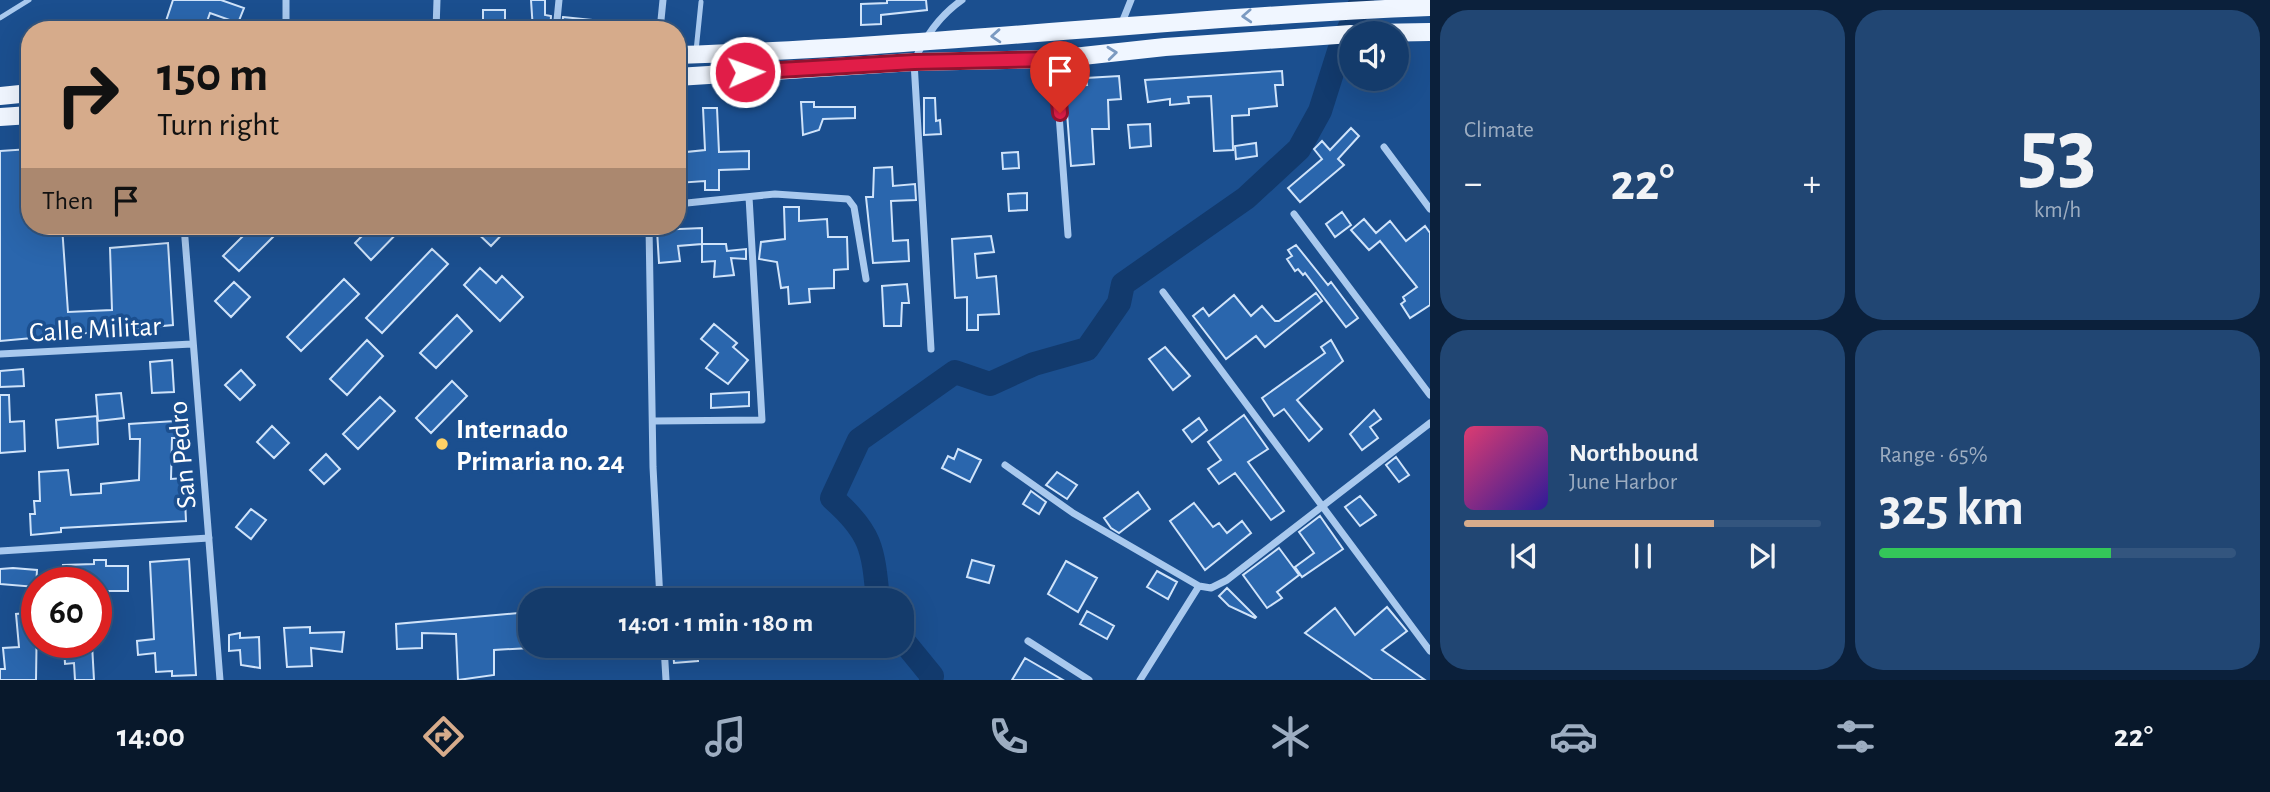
<!DOCTYPE html>
<meta charset="utf-8">
<style>
:root{--surface:#143b6b;--page:#214673;--text:#f1f3f6;--muted:#9dadc1;--line:#33557e;--accent:#d6ab8b}
body{margin:0;font-family:"Alegreya Sans",sans-serif;background:var(--page);color:var(--text);height:100vh;display:flex;flex-direction:column;font-size:26px;white-space:nowrap}
*{box-sizing:border-box;margin:0}
p{font-size:23px;color:var(--muted)}
.icon{flex:none;width:38px;height:38px;fill:none;stroke:currentColor;stroke-width:2;stroke-linecap:round;stroke-linejoin:round}
.map{position:relative;flex:1;overflow:hidden}
.panel{display:flex;flex-direction:column;gap:10px;padding:10px;background:#0b203b;width:840px}
.panel>*{flex:none}
.guide{position:absolute;left:21px;top:21px;width:665px;height:214px;border-radius:28px;box-shadow:0 7px 28px #0002,0 0 0 2px var(--line);background:#d6ab8b;color:#111;overflow:hidden}
.controls{position:absolute;left:1339px;top:21px;display:grid;gap:14px}
.controls a{display:grid;place-items:center;width:70px;height:70px;border-radius:50%;background:var(--surface);box-shadow:0 7px 28px #0002,0 0 0 2px var(--line);font-size:35px}
.speed{position:absolute;left:21px;top:567px;display:flex;gap:14px;font-size:35px;font-weight:700;text-align:center}
.speed>*{display:grid;place-content:center;width:91px;height:91px;border-radius:50%;background:var(--surface);box-shadow:0 7px 28px #0002,0 0 0 2px var(--line);line-height:1}
.speed .limit{border:10px solid #d22;background:#fff;color:#111}
.pin{position:absolute;display:grid;place-items:center;width:60px;height:60px;color:#fff;margin:-72px -30px;border-radius:50% 50% 50% 0;rotate:-45deg;box-shadow:0 0 7px #0007}
.pin .icon{rotate:45deg}
.me{position:absolute;width:77px;margin:-38px;rotate:88deg;stroke-linejoin:round;filter:drop-shadow(0 0 5px #0008)}
.turn{display:flex;align-items:center;gap:24px;height:147px;padding:0 21px;font-size:32px}
.turn .icon{width:91px;height:91px;stroke-width:2.5}
.turn b{display:block;font-size:49px;line-height:60px}
.then{display:flex;align-items:center;height:66px;padding:0 21px;background:#0003;gap:14px;font-size:26px}
.big{font-size:52px;font-weight:700;line-height:1.1}
.panel .widget{flex:1;display:flex;flex-direction:column;justify-content:center;gap:10px;min-width:0;padding:0 24px;border-radius:28px;background:var(--page)}
.panel .dial{align-items:center;gap:0}
.dial b{font-size:91px;line-height:1}
.song{display:flex;align-items:center;gap:21px}
.cover{width:84px;height:84px;border-radius:10px;background:linear-gradient(135deg,hsl(340 70% 55%),hsl(250 70% 35%))}
.played{height:7px;border-radius:4px;background:linear-gradient(90deg,var(--accent) 70%,var(--line) 70%)}
.keys{display:flex;justify-content:space-around;direction:ltr}
.heat{display:flex;justify-content:space-between;align-items:center;font-size:38px;direction:ltr}
.charge{height:10px;border-radius:5px;background:linear-gradient(90deg,#34c759 65%,var(--line) 0)}
.panel .tiles{flex:1;display:grid;gap:10px;grid-template-columns:repeat(2,1fr)}
.trip{position:absolute;left:518px;top:588px;width:396px;height:70px;border-radius:28px;background:var(--surface);box-shadow:0 7px 28px #0002,0 0 0 2px var(--line);font-weight:700;line-height:70px;text-align:center}
.menu{display:flex;height:112px;justify-content:space-around;align-items:center;background:#08182b;color:var(--muted)}
.menu .icon{width:49px;height:49px}
.menu .active{color:var(--accent)}
.menu b{font-size:32px;color:var(--text)}
main{display:flex;flex:1;min-height:0}
.map>svg:first-child{display:block}
</style>
<main>
<div class="map">
<svg width="1430" height="680" viewBox="0 0 1430 680">
<rect width="100%" height="100%" fill="#1b4f8f"/>
<g fill="none" stroke-linecap="round" stroke-linejoin="round">
<path stroke="#123a6d" stroke-width="24" d="M878 600C873 549 872 533 832 498L859 440 955 372 990 384 1034 364 1087 349 1119 303 1123 284 1246 198 1299 149 1320 111 1339 51 1362 0
M901 638 932 676 931 680"/>
</g>
<path fill="#2a66ad" stroke="#cfe3fa" stroke-width="2" d="M173 0H221L244 8 238 23 210 13 204 30H163Z
M531 0H545V15L551 16 550 30H533Z
M887 0H926L927 10 881 15V24L861 25V4L887 3Z
M483 10H505V30H483Z
M563 17 611 22 610 30H562Z
M1282 71 1283 85H1275L1277 106 1249 109V115L1232 116 1233 150 1214 151 1211 96 1188 97 1189 103 1170 105V99L1148 102 1145 80Z
M1119 76 1121 99 1108 100 1109 129H1092L1094 164 1071 166 1065 86 1087 85 1086 78Z
M924 98H935L936 121 940 120 941 134 924 135Z
M801 102H814V107H855V118L823 119 819 130 803 135Z
M703 108H717L719 152 749 151V169L719 170V190H705V181L677 183V153L705 150Z
M1150 124 1151 146 1130 148 1128 125Z
M1351 128 1359 136 1338 159 1344 165 1300 202 1288 188 1322 159 1314 149 1322 141 1330 150Z
M1256 143 1257 156 1236 159 1235 146Z
M30 149V226H62L68 312 112 310 110 248 168 243 173 325 0 341V151Z
M1018 152 1019 168 1003 169 1002 153Z
M892 167 893 186 915 184 916 200 891 201 893 241 908 240 909 261 873 263 866 197H873L874 168Z
M1027 193V210L1009 211 1008 194Z
M784 207H799V221L827 219 828 237H847L848 269 834 270V288L809 289 810 302 789 304 788 287 781 288 777 262 759 259 761 242 785 239Z
M1342 212 1351 225 1335 237 1326 224Z
M1364 219 1376 233 1390 221 1406 241 1425 226 1430 233V305L1410 318 1401 304 1405 301 1403 297 1417 287 1380 241 1369 250 1351 230Z
M253 226H284L239 271 223 256Z
M372 226H404L371 260 355 243Z
M470 226H510L491 246Z
M702 228V244L678 246 680 261 659 263 657 230Z
M991 236 994 252 975 254 977 278 996 276 999 314 978 315V330H967V297L955 298 952 239Z
M702 244H726L727 251 746 249V259L731 258 734 275 714 277 715 261 702 262Z
M1296 245 1328 285 1331 282 1358 318 1346 327 1305 273 1303 275 1298 269 1295 271 1287 259 1292 256 1288 250Z
M432 249 448 264 382 333 366 318Z
M480 268 496 283 502 276 523 297 500 321 464 285Z
M344 279 359 294 301 351 287 337Z
M234 282 250 297 231 317 215 301Z
M907 284 909 303H902L901 326H884L882 286Z
M1316 293 1322 301 1265 347 1256 336 1226 359 1193 316 1203 308 1209 316 1234 295 1251 316 1262 306 1275 321H1279Z
M457 315 472 331 436 368 420 353Z
M714 324 737 343 733 347 748 360 728 384 706 368 718 353 701 339Z
M367 340 383 356 347 395 330 379Z
M1331 340 1343 361 1297 400 1322 429 1309 441 1284 409 1274 416 1262 398 1325 353 1321 347Z
M1165 347 1190 376 1173 390 1149 359Z
M172 360 174 392 152 393 150 362Z
M23 369 24 386 0 387V371Z
M241 370 255 385 240 400 225 385Z
M452 381 467 396 431 433 416 418Z
M749 392V406L711 408V394Z
M121 393 124 418 98 421 96 395Z
M0 395H9L10 422 24 421 25 451 0 453Z
M380 397 395 411 358 449 343 434Z
M1374 410 1381 419 1370 427 1378 438 1362 450 1350 434Z
M1244 415 1268 449 1248 462 1284 511 1271 520 1235 473 1219 484 1208 469 1221 460 1208 442Z
M97 416 98 444 58 448 56 420Z
M1199 418 1207 430 1192 442 1183 430Z
M175 421 176 438H172L171 479 184 478 186 521 61 528V532L31 535 30 514H35L34 501H40L39 472 68 470 71 495 101 493V484L139 480 140 439H130L129 424Z
M272 426 289 443 274 458 257 442Z
M958 449 981 460 970 482 942 468 948 456 954 459Z
M326 454 340 469 324 484 310 470Z
M1396 457 1409 475 1399 482 1386 465Z
M1057 472 1077 485 1067 499 1046 485Z
M1031 491 1046 502 1039 514 1023 504Z
M1138 492 1150 509 1119 533 1111 528 1104 518Z
M1360 496 1376 515 1360 526 1345 507Z
M1194 503 1213 527 1219 523 1227 533 1242 521 1251 533 1205 570 1170 521Z
M251 509 266 520 251 539 236 527Z
M1320 516 1343 549 1302 577 1295 567 1314 553 1299 532Z
M1279 548 1299 575 1277 592 1282 598 1267 608 1243 575Z
M189 559 196 675 172 676V671L156 672 155 653 138 655 137 641 154 639 150 562Z
M94 560H106V566H128V591H108L110 613 96 614V583H64L63 565 94 564Z
M972 560 994 566 989 583 967 577Z
M1066 561 1097 578 1078 612 1048 594Z
M13 568 37 570 36 587 0 584V569Z
M1157 571 1177 582 1168 599 1147 587Z
M1227 588 1256 617 1255 618 1229 606 1219 596Z
M1387 607 1407 631 1382 650 1425 680H1373L1305 633 1335 608 1355 635Z
M1087 611 1114 626 1107 639 1080 624Z
M37 612 36 680H0V669H5L3 648 19 647 16 614Z
M529 612 530 648 494 650V675L458 680 456 634 422 633V648L397 649 396 624Z
M310 627V633L344 632 342 652 311 648 312 666 287 667 284 628Z
M240 633V638L259 637 260 668 241 665 240 650 229 651V635Z
M92 644 94 680H75L74 663 65 664 64 646Z
M697 648 698 661 674 663 673 649Z
M1025 658 1063 680H1012Z"/>
<g fill="none" stroke-linecap="round" stroke-linejoin="round">
<path stroke="#a9c9ee" stroke-width="5" d="M0 18 29 0
M696 51 701 2"/>
<path stroke="#a9c9ee" stroke-width="7" d="M286 0V30
M1121 25 1131 0
M436 30 437 0
M556 30 559 0
M660 30 663 0
M1055 61 1068 235
M1384 147 1430 209
M677 204 775 194 848 199 854 207 866 279
M1294 214 1430 395
M184 226 220 680
M649 226 653 467 660 600
M1163 292 1430 651
M931 349 914 62C925 36 939 16 962 0
M0 354 192 344
M654 421 762 420 749 197
M1005 465 1073 513 1199 586
M0 551 209 538
M1028 641 1089 680
M664 646 666 680
M1140 680 1199 586 1211 588 1227 580 1430 423"/>
<path stroke="#f0f6ff" stroke-width="18" d="M1371 33 1430 32
M677 55C929 47 1179 17 1430 7
M677 77 914 62 1055 59 1165 47 1351 34
M0 96 30 93
M0 117 30 115"/>
</g>
<defs><path id="oneway-chevron" d="M-2-3.5L2.5 0L-2 3.5" fill="none" stroke-width="1.6" stroke-linecap="round" stroke-linejoin="round" transform="scale(1.75)"/></defs>
<g stroke="#7b9ac1">
<use href="#oneway-chevron" transform="translate(1247 16) rotate(177)"/>
<use href="#oneway-chevron" transform="translate(996 36) rotate(176)"/>
<use href="#oneway-chevron" transform="translate(1112 53) rotate(-6)"/>
</g>
<g fill="none" stroke-linecap="round" stroke-linejoin="round">
<g stroke="#92132f" stroke-width="18">
<path id="route" d="M745 72 914 62 1055 59 1060 113"/>
</g>
<use href="#route" stroke="#e11d48" stroke-width="12"/>
</g>
<circle fill="#ffd166" stroke="#1b4f8f" stroke-width="2.5" cx="442" cy="444" r="7"/>
<g text-anchor="middle" stroke-width="7" stroke-linejoin="round" paint-order="stroke">
<g font-size="28" fill="#fff" stroke="#1b4f8f">
<text transform="translate(95 328) rotate(-3)" y="10">Calle Militar</text>
<text transform="translate(181 455) rotate(-95)" y="10">San Pedro</text>
</g>
<g font-size="28" font-weight="bold" fill="#fff" stroke="#1b4f8f" text-anchor="start">
<text x="456" y="438">Internado<tspan x="456" dy="32">Primaria no. 24</tspan></text>
</g>
</g>
</svg>
<div class="controls">
<a><svg class="icon" aria-label="sound" viewBox="0 0 24 24"><path d="M4 9h4l5-4v14l-5-4H4zM17 9q2 3 0 6"/></svg></a>
</div>
<div class="speed"><div class="limit">60</div></div>
<div class="pin" style="left:1060px;top:113px;background:#d93025"><svg class="icon" aria-label="arrive" viewBox="0 0 24 24"><path d="M6 21V4h12l-3 4 3 4H6"/></svg></div>
<svg class="me" style="left:745px;top:72px" viewBox="-20 -20 40 40"><circle r="17" fill="#e11d48" stroke="#fff" stroke-width="3"/><path d="M0-11L8 9 0 5-8 9z" fill="#fff"/></svg>
<div class="trip">14:01 · 1 min · 180 m</div>
<div class="guide">
<div class="turn"><svg class="icon" aria-label="right" viewBox="0 0 24 24"><path d="M7 20v-9h11M14 6l5 5-5 5"/></svg><div><b>150 m</b>Turn right</div></div>
<div class="then">Then<svg class="icon" aria-label="arrive" viewBox="0 0 24 24"><path d="M6 21V4h12l-3 4 3 4H6"/></svg></div>
</div>
</div>
<section class="panel">
<div class="tiles">
<div class="widget"><p>Climate</p>
<div class="heat"><a>−</a><b class="big">22°</b><a>+</a></div>
</div>
<div class="widget dial"><b>53</b><p>km/h</p></div>
<div class="widget">
<div class="song"><i class="cover"></i><div><b>Northbound</b><p>June Harbor</p></div></div>
<div class="played"></div>
<div class="keys"><svg class="icon" aria-label="previous" viewBox="0 0 24 24"><path d="M18 5L8 12l10 7zM5 5v14"/></svg><svg class="icon" aria-label="pause" viewBox="0 0 24 24"><path d="M8 5v14M16 5v14"/></svg><svg class="icon" aria-label="next" viewBox="0 0 24 24"><path d="M6 5l10 7-10 7zM19 5v14"/></svg></div>
</div>
<div class="widget"><p>Range · 65%</p><b class="big">325 km</b><div class="charge"></div></div>
</div>
</section>
</main>
<nav class="menu">
<b>14:00</b>
<svg class="icon active" aria-label="directions" viewBox="0 0 24 24"><path d="M12 3l9 9-9 9-9-9zM9 14v-3h6M13 9l2 2-2 2"/></svg>
<svg class="icon" aria-label="music" viewBox="0 0 24 24"><path d="M9 18V5l10-2v13"/><circle cx="6" cy="18" r="3"/><circle cx="16" cy="16" r="3"/></svg>
<svg class="icon" aria-label="phone" viewBox="0 0 24 24"><path d="M5 4h4l2 5-3 2q2 4 5 5l2-3 5 2v4C11 20 4 13 5 4z"/></svg>
<svg class="icon" aria-label="climate" viewBox="0 0 24 24"><path d="M12 3v18M4 7l16 10M4 17L20 7"/></svg>
<svg class="icon" aria-label="car" viewBox="0 0 24 24"><path d="M5 17H2v-5l4-1 3-4h7l3 4 3 1v5h-3M9 17h6M6 11h13"/><circle cx="7" cy="17" r="2"/><circle cx="17" cy="17" r="2"/></svg>
<svg class="icon" aria-label="filters" viewBox="0 0 24 24"><path d="M4 7h16M4 17h16"/><circle cx="9" cy="7" r="2"/><circle cx="15" cy="17" r="2"/></svg>
<b>22°</b>
</nav>
